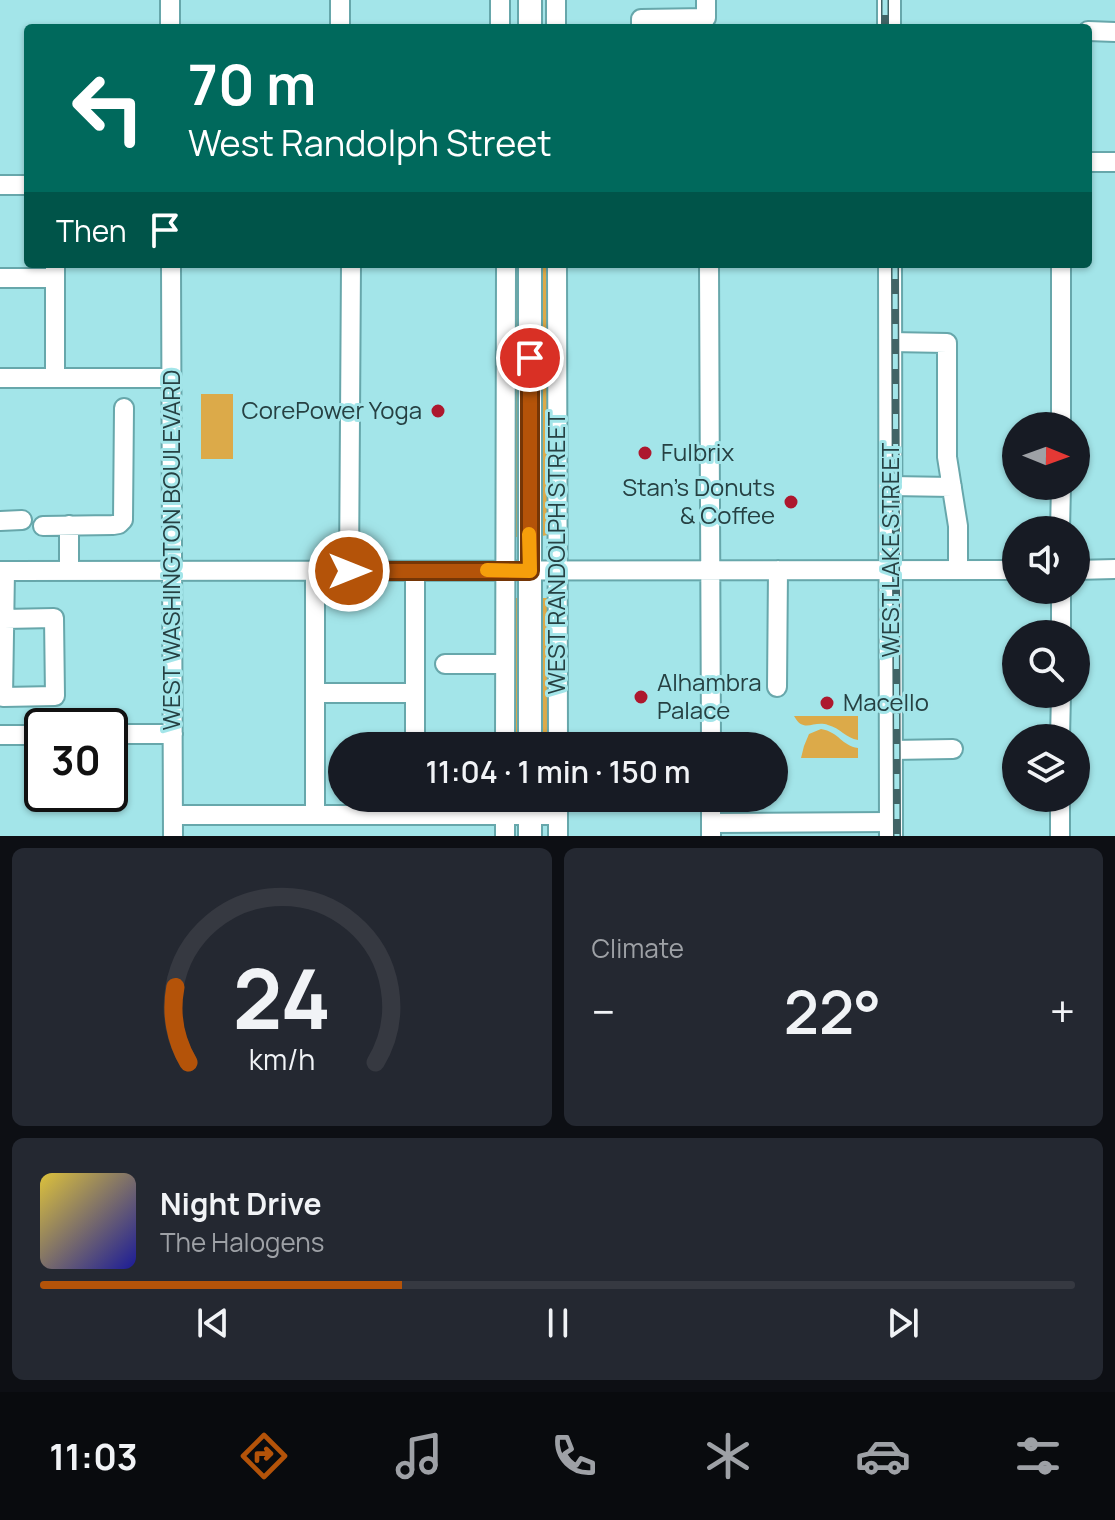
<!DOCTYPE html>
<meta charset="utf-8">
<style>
:root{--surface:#171b24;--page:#242831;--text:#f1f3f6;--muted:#9ea1a6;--line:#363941;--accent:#b45309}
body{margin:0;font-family:Manrope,sans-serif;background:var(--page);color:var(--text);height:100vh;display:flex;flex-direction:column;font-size:30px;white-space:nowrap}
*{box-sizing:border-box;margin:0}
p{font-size:26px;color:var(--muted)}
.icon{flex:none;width:44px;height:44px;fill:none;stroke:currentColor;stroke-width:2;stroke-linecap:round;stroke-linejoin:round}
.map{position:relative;height:836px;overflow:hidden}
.sheet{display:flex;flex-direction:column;gap:12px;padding:12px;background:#0d0f14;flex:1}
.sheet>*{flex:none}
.guide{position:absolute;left:24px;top:24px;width:1068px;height:244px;border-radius:8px;box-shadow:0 2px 6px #0004;background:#00695c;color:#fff;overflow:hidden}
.needle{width:52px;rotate:91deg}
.buttons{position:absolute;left:1002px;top:412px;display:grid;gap:16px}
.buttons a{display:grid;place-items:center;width:88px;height:88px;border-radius:50%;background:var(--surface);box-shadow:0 2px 6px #0004;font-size:40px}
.speed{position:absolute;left:24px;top:708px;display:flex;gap:16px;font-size:40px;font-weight:700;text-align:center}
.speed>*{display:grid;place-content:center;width:104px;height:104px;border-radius:50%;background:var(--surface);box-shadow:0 2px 6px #0004;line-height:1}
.speed .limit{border:4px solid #111;border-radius:12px;background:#fff;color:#111}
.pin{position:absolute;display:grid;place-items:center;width:68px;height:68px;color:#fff;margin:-34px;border:4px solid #fff;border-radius:50%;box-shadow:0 2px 8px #0007}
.me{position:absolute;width:88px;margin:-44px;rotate:90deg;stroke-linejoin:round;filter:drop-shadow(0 0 6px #0008)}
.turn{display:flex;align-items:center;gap:28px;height:168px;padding:0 32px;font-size:36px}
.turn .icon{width:104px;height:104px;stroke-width:2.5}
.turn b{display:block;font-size:56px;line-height:68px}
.then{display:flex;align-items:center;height:76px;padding:0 32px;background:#0003;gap:16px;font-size:30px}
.big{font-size:60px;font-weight:600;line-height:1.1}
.sheet .card{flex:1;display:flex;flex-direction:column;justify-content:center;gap:12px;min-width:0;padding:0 28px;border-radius:12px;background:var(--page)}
.sheet .dial{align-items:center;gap:0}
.dial svg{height:208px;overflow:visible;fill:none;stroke:var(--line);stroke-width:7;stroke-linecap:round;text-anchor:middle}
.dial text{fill:var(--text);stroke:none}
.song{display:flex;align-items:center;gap:24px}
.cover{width:96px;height:96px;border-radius:12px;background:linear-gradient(135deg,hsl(50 70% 55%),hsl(240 70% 35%))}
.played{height:8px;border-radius:4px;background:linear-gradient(90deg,var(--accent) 35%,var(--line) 35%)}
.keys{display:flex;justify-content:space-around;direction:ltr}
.heat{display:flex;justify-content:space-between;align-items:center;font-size:44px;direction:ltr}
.sheet .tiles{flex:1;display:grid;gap:12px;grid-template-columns:1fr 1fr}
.card:last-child{grid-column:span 2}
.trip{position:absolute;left:328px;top:732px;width:460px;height:80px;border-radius:40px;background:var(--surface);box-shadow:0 2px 6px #0004;font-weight:600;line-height:80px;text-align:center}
.dock{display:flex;height:128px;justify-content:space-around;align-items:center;background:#090b0e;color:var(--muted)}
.dock .icon{width:56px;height:56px}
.dock .on{color:var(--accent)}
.dock b{font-size:36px;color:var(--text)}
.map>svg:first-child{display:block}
</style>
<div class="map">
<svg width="1115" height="836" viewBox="0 0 1115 836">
<rect width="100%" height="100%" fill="#a3e5e9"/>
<path fill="#dcaa49" d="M513 264H518L519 537H513Z
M541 264H548V535L542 536Z
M201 394H233V459H201Z
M514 598H519V746H514Z
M542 598H548V746H542Z
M794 716H858V740C846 738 840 728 828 725 813 720 804 734 794 716Z
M821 729C839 732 842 746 858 748V758H801L804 746 809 734Z"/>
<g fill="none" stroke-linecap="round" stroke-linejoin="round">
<g stroke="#67a7ab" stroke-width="22">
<path id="minor" d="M340 0V28
M556 0V28
M170 28V0
M500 28V0
M641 28V19L706 18V0
M1088 31 1115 32
M1088 162H1115
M0 185H28
M55 264V378
M171 264 173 836
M557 264 558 746
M709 264 711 746
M0 278H55
M890 342 947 343V457L958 526V570
M0 378H171
M1061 426V264
M891 486 952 487
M0 521 22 520
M43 526 113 525 119 524 123 520 124 408
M1060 530 1061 486
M1076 570 1115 569
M0 571 1016 570
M69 571V525
M315 571V815
M349 571 351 264
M415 571V746
M4 619 54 618 55 696 3 697 5 571
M1061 634V590
M445 664H505
M777 687 778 570
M316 693H415
M110 734H173
M0 735H42
M1060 738 1061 694
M505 746 506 264
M892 750 953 749
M505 798V836
M558 798V836
M711 798V836
M173 815H558
M711 823 891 822
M1060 836V798"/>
</g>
<g stroke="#67a7ab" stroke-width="26">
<path id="major" d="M889 0V28
M530 28V0
M890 264 891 836
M530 746V264
M530 798V836"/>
</g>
<use href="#minor" stroke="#fff" stroke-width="18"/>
<use href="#major" stroke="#fff" stroke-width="22"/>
<g stroke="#416466" stroke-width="8">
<path id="rail" d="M885 0V28
M895 264 897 836"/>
</g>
<use href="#rail" stroke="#a3e5e9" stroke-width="5" stroke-dasharray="15" stroke-linecap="butt"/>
</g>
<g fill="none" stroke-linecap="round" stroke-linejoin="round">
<g stroke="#753606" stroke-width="20">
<path id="route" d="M349 571H530V358"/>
</g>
<use href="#route" stroke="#b45309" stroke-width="14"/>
<path stroke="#f59e0b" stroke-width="14" d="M487 570 530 571 529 534"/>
</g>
<g fill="#ad182e" stroke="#a3e5e9" stroke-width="3">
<circle cx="438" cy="411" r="8"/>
<circle cx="645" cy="453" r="8"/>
<circle cx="791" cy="502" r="8"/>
<circle cx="641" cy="697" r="8"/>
<circle cx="827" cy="703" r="8"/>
</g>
<g text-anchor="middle" stroke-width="6" stroke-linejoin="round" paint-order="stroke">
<g font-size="24" fill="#264143" stroke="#a3e5e9" text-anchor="start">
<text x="422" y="419" text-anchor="end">CorePower Yoga</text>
<text x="661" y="461">Fulbrix</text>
<text x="775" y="496" text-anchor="end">Stan's Donuts<tspan x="775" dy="28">&amp; Coffee</tspan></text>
<text x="657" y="691">Alhambra<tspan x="657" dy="28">Palace</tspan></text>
<text x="843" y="711">Macello</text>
</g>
<g font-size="24" fill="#264143" stroke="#a3e5e9">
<text transform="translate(172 550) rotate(-90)" y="8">WEST WASHINGTON BOULEVARD</text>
<text transform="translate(891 550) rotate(-90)" y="8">WEST LAKE STREET</text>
<text transform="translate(557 553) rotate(-90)" y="8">WEST RANDOLPH STREET</text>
</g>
</g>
</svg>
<div class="buttons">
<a><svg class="needle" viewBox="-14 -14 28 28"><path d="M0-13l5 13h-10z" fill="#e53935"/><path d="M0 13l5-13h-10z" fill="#9ea1a6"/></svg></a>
<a><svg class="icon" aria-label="sound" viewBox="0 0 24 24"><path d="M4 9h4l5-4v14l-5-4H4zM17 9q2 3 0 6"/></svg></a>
<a><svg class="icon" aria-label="search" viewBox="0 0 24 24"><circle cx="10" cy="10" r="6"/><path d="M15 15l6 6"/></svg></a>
<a><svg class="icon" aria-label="layers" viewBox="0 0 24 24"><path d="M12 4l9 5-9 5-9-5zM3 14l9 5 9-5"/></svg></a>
</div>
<div class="speed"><div class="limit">30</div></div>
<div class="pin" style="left:530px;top:358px;background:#d93025"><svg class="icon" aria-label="arrive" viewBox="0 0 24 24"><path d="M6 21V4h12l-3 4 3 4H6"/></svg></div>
<svg class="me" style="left:349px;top:571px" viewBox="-20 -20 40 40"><circle r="17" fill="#b45309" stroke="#fff" stroke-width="3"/><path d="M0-11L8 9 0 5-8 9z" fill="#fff"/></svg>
<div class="trip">11:04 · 1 min · 150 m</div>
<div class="guide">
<div class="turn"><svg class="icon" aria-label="left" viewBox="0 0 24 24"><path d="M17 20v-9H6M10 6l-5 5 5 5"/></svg><div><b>70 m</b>West Randolph Street</div></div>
<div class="then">Then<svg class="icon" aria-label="arrive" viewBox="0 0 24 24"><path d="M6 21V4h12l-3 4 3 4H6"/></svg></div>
</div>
</div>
<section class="sheet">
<div class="tiles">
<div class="card dial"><svg viewBox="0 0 100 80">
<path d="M14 69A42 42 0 1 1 86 69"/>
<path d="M14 69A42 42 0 0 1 9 40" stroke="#b45309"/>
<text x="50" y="56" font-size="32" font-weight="700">24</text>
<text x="50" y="72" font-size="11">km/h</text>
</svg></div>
<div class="card"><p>Climate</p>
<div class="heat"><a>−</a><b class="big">22°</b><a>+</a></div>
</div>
<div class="card">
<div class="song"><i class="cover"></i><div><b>Night Drive</b><p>The Halogens</p></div></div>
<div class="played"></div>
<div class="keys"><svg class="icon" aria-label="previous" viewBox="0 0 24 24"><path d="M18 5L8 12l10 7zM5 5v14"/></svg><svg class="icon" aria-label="pause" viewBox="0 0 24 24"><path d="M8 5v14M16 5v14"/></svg><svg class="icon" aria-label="next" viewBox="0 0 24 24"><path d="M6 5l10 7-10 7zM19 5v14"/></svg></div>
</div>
</div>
</section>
<nav class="dock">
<b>11:03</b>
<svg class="icon on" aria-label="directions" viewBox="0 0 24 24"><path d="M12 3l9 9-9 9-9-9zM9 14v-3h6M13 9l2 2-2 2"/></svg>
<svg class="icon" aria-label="music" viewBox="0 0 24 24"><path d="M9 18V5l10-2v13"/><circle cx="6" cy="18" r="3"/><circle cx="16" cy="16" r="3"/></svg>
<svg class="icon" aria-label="phone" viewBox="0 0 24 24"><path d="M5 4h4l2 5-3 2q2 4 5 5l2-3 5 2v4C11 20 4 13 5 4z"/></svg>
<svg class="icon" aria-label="climate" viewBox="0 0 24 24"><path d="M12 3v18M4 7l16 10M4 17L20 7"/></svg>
<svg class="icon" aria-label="car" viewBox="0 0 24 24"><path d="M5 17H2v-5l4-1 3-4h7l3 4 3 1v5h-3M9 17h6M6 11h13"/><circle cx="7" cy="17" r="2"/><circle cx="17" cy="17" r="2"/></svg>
<svg class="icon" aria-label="filters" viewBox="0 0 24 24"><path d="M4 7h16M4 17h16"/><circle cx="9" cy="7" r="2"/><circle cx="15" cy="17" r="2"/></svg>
</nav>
